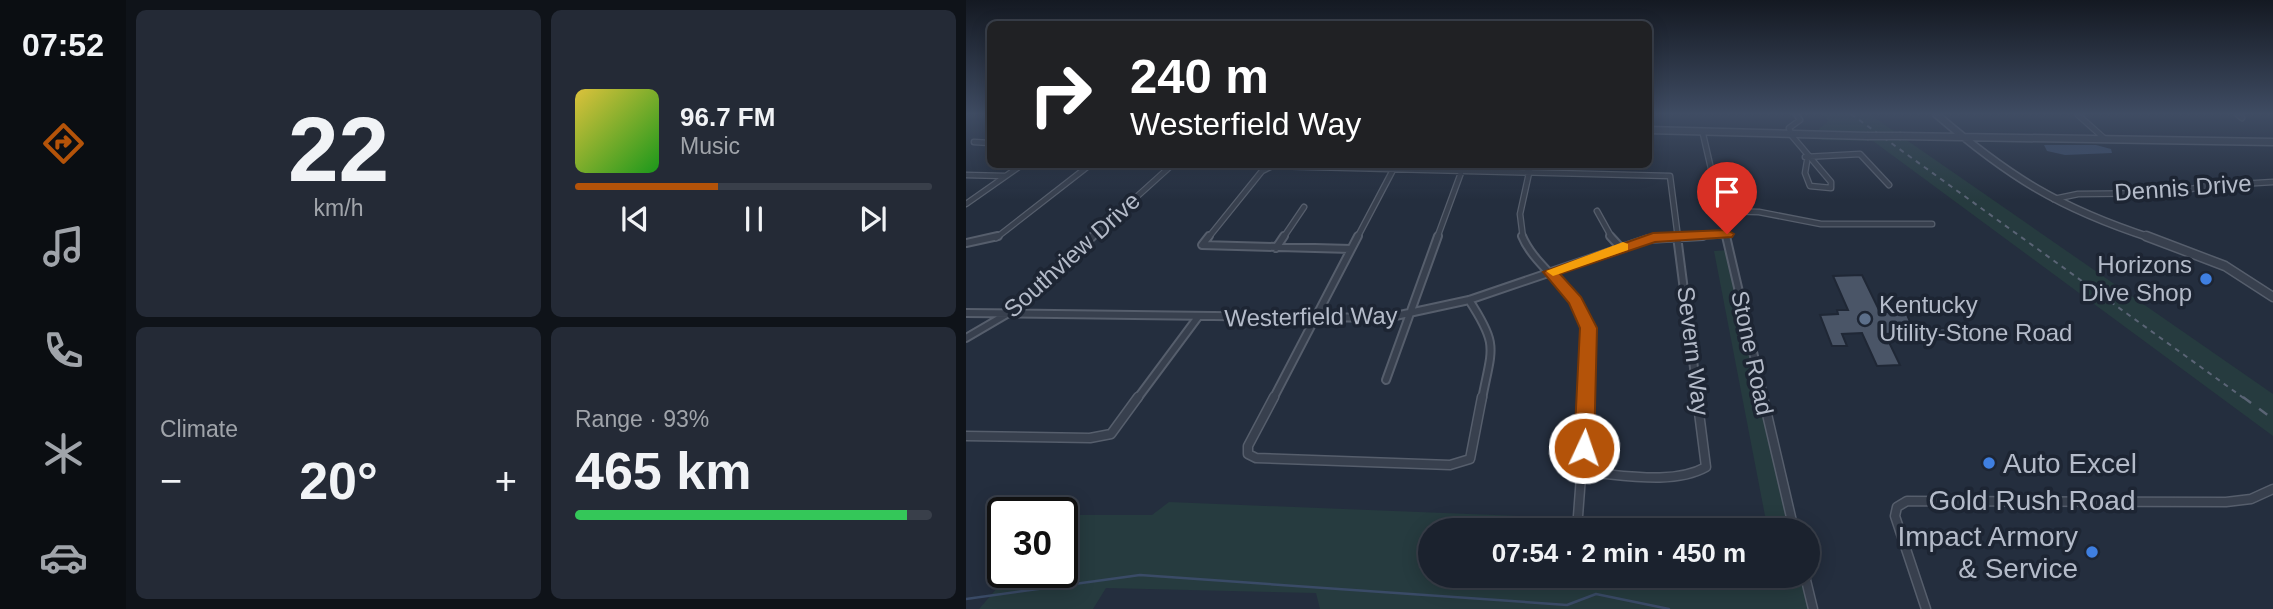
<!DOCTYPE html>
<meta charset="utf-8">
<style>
:root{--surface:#1b222e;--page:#242a36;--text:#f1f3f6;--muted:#a0a4aa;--line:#393f4a;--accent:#b45309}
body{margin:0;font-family:Arial,sans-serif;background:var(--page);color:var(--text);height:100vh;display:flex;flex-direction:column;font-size:26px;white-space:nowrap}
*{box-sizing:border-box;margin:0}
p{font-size:23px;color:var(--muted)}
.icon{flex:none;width:38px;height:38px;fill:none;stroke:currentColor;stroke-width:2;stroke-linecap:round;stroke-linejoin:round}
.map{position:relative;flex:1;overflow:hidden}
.panel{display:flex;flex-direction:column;gap:10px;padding:10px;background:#0f1319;width:840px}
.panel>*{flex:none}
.hud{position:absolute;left:21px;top:21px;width:665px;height:147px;border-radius:10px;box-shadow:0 4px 18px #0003,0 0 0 2px var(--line);background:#202124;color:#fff;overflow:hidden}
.speed{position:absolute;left:21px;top:497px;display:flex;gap:14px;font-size:35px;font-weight:700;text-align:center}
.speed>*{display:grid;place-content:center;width:91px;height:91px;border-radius:50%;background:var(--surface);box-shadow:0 4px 18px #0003,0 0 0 2px var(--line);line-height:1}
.speed .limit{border:4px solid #111;border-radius:10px;background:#fff;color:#111}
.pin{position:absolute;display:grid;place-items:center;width:60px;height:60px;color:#fff;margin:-72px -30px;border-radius:50% 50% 50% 0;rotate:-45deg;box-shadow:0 0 7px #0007}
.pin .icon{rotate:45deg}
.me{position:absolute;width:77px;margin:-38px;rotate:3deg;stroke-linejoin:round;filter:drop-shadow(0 0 5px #0008)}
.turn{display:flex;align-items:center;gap:24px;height:147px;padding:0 28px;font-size:32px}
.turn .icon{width:91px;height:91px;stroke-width:2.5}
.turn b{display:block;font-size:49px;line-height:60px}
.big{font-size:52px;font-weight:600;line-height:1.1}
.panel .widget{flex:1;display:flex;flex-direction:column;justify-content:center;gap:10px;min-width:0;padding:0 24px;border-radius:10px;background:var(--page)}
.panel .dial{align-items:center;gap:0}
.dial b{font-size:91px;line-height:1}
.song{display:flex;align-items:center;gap:21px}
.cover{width:84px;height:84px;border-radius:10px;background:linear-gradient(135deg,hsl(50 70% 55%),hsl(120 70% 35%))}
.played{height:7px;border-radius:4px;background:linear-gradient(90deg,var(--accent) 40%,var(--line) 40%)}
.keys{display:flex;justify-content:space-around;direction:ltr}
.heat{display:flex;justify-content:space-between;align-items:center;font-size:38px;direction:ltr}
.charge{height:10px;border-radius:5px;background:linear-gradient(90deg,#34c759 93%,var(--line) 0)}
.panel .tiles{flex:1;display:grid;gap:10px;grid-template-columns:repeat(2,1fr)}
.trip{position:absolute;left:452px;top:518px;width:402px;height:70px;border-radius:35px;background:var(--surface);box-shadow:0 4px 18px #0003,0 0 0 2px var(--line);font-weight:600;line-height:70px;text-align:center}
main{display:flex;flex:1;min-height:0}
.dock{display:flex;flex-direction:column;width:126px;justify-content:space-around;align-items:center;background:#0b0e12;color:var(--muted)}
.dock .icon{width:49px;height:49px}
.dock .selected{color:var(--accent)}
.dock b{font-size:32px;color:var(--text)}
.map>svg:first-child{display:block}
</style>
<main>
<nav class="dock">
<b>07:52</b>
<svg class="icon selected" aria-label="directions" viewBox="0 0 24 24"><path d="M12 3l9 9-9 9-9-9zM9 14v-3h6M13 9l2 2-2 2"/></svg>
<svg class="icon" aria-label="music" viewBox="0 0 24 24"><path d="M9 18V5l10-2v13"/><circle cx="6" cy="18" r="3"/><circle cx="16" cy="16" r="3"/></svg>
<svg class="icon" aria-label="phone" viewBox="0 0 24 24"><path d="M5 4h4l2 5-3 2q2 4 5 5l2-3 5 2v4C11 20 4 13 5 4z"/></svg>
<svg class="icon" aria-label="climate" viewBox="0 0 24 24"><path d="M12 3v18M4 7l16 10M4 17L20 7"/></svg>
<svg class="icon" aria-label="car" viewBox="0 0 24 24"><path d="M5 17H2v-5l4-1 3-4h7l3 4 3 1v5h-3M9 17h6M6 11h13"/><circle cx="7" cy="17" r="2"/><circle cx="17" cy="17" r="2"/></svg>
</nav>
<section class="panel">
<div class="tiles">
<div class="widget dial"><b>22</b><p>km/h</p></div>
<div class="widget">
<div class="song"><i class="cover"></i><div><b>96.7 FM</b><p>Music</p></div></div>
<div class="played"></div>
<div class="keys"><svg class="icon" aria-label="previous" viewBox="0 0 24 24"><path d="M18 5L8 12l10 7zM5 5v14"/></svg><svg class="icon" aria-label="pause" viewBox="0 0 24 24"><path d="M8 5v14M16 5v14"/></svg><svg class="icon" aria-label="next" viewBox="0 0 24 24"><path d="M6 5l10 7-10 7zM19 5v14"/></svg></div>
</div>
<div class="widget"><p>Climate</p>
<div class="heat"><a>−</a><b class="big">20°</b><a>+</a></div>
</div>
<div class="widget"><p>Range · 93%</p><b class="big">465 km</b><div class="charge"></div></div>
</div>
</section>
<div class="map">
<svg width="1307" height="609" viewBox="0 0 1307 609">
<rect width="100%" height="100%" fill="#242e3e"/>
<path fill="#263b3f" d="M856 114H903L1307 394V436L907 141 856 140 850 132 862 121Z
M764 250 828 530H464V576H839L847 609H354L350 593 140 588 127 609H13L45 572H96V515H186L203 502 801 526 748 251Z"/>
<path fill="#3a4b67" d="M1078 145H1130L1145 149 1146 153 1099 155 1081 151Z"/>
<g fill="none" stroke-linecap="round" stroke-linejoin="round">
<path stroke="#3a4b67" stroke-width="2.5" d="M0 599 174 575 601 605 630 594 703 609"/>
</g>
<path fill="#4a5567" stroke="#1f2735" stroke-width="2" d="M896 275 913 310H926L924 305H937L947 329 996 328 1002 339 943 340 940 333 919 334 934 365 911 366 896 333 876 334 881 346H866L854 315 872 314 871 310H882L867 276Z"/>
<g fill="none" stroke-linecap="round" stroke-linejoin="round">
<g stroke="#565e6c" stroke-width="7">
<path id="minor-far2" d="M830 114 834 120 823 128 826 136 865 182V188L844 186 839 173 841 161
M1111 114 1139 139
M1271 114 1276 118
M737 134 761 238
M8 142 24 143
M839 157 894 154 923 185
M0 175 39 176
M1088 199 1112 194 1203 193 1241 186 1307 182
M0 204 57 164
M631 211 646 238
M756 211 793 212 855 224H966
M30 238 125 164
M125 238 207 164
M242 238 296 171 306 166 704 176 712 238
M317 238 338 207
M391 238 428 168
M471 238 496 170
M557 238 554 214 565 164
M703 238 761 235"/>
</g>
<g stroke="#565e6c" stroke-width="10">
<path id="minor-far1" d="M243 236 236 245 385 249
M556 236C563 253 577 266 589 279 632 323 625 342 621 399
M644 236 655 248
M711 236 732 399
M760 236 798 399
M0 243 32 236
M310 248 318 236
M503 300C533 346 526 347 516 399
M0 313 420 318 503 300 682 239 737 236
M0 338 41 314 127 236
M420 380 472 236
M171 399 232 317
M307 399 392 236"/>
</g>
<g stroke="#565e6c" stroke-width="11">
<path id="minor" d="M308 397 282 446V454L290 458 484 465 504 459 516 397
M797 397 828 530
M0 436 124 438 145 434 172 397
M616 472C653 474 706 486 740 467L731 397
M612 516 621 397
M839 576 847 609
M960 609 929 516 931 507 941 501 1260 502 1285 499 1307 489"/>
</g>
<g stroke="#565e6c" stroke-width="9">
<path id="tertiary-far1" d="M970 114C1043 177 1093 208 1185 238
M682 130 901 136
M935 136 1307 142"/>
</g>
<g stroke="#565e6c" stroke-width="11">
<path id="tertiary" d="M1180 236 1259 266 1307 297"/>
</g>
<use href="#minor-far2" stroke="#38404e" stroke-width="4.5"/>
<use href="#minor-far1" stroke="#38404e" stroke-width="6"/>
<use href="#minor" stroke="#38404e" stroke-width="8"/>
<use href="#tertiary-far1" stroke="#38404e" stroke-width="6"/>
<use href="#tertiary" stroke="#38404e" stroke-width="8"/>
<path stroke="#5a6475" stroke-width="2" stroke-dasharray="5 5" stroke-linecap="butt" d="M885 114 1279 399"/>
<path stroke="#5a6475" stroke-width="2.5" stroke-dasharray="10 10" stroke-linecap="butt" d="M1277 397 1307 419"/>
<g stroke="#565e6c" stroke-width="9" stroke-linecap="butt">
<path id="tertiary-bridge" d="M901 136H935"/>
</g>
<use href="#tertiary-bridge" stroke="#38404e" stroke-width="6"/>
</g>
<linearGradient id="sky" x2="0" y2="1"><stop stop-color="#141922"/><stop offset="0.57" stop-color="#3f4c63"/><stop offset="1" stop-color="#3f4c63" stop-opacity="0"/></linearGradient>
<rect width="1307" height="200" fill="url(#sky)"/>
<path fill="#b45309" stroke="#753606" stroke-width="2" d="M761 230 768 234 766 237 689 242 594 274 615 297 631 328 628 448 625 454H611L608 448 614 328 603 303 577 272 687 233Z"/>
<path fill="#f59e0b" d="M657 242 662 244V250L593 274 587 276 580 271Z"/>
<g fill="#3f7fe0" stroke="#1d2533" stroke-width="2.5">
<circle cx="1240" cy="279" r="7"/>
<circle cx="1023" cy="463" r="7"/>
<circle cx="1126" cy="552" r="7"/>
</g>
<circle fill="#5c6f8a" stroke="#1d2533" stroke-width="2.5" cx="899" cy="319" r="7"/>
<g text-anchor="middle" stroke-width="7" stroke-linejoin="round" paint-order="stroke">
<g font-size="24" fill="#b4bbc9" stroke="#1d2533">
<text transform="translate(1217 188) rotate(-4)" y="8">Dennis Drive</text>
<text transform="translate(106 255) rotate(-42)" y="8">Southview Drive</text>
<text transform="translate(345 317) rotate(-1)" y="8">Westerfield Way</text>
<text transform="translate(727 351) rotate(83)" y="8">Severn Way</text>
<text transform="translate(786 353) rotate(78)" y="8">Stone Road</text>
</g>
<g font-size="24" fill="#b4bbc9" stroke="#1d2533" text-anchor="end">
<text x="1226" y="273">Horizons<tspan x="1226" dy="28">Dive Shop</tspan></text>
<text x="913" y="313" text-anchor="start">Kentucky<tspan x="913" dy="28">Utility-Stone Road</tspan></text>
</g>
<g font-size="28" fill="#b4bbc9" stroke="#1d2533" text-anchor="start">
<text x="1037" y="473">Auto Excel</text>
<text x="1112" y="546" text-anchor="end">Impact Armory<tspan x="1112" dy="32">&amp; Service</tspan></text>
</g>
<g font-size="28" fill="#b4bbc9" stroke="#1d2533">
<text x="1066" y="510">Gold Rush Road</text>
</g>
</g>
</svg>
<div class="speed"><div class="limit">30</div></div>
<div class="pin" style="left:761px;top:234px;background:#d93025"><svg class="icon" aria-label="arrive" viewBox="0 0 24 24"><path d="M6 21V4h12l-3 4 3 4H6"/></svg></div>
<svg class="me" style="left:618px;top:448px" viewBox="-20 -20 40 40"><circle r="17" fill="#b45309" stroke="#fff" stroke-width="3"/><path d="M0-11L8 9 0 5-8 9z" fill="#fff"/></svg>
<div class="trip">07:54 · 2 min · 450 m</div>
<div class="hud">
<div class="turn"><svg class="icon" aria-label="right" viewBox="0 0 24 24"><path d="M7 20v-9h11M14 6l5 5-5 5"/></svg><div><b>240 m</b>Westerfield Way</div></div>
</div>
</div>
</main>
